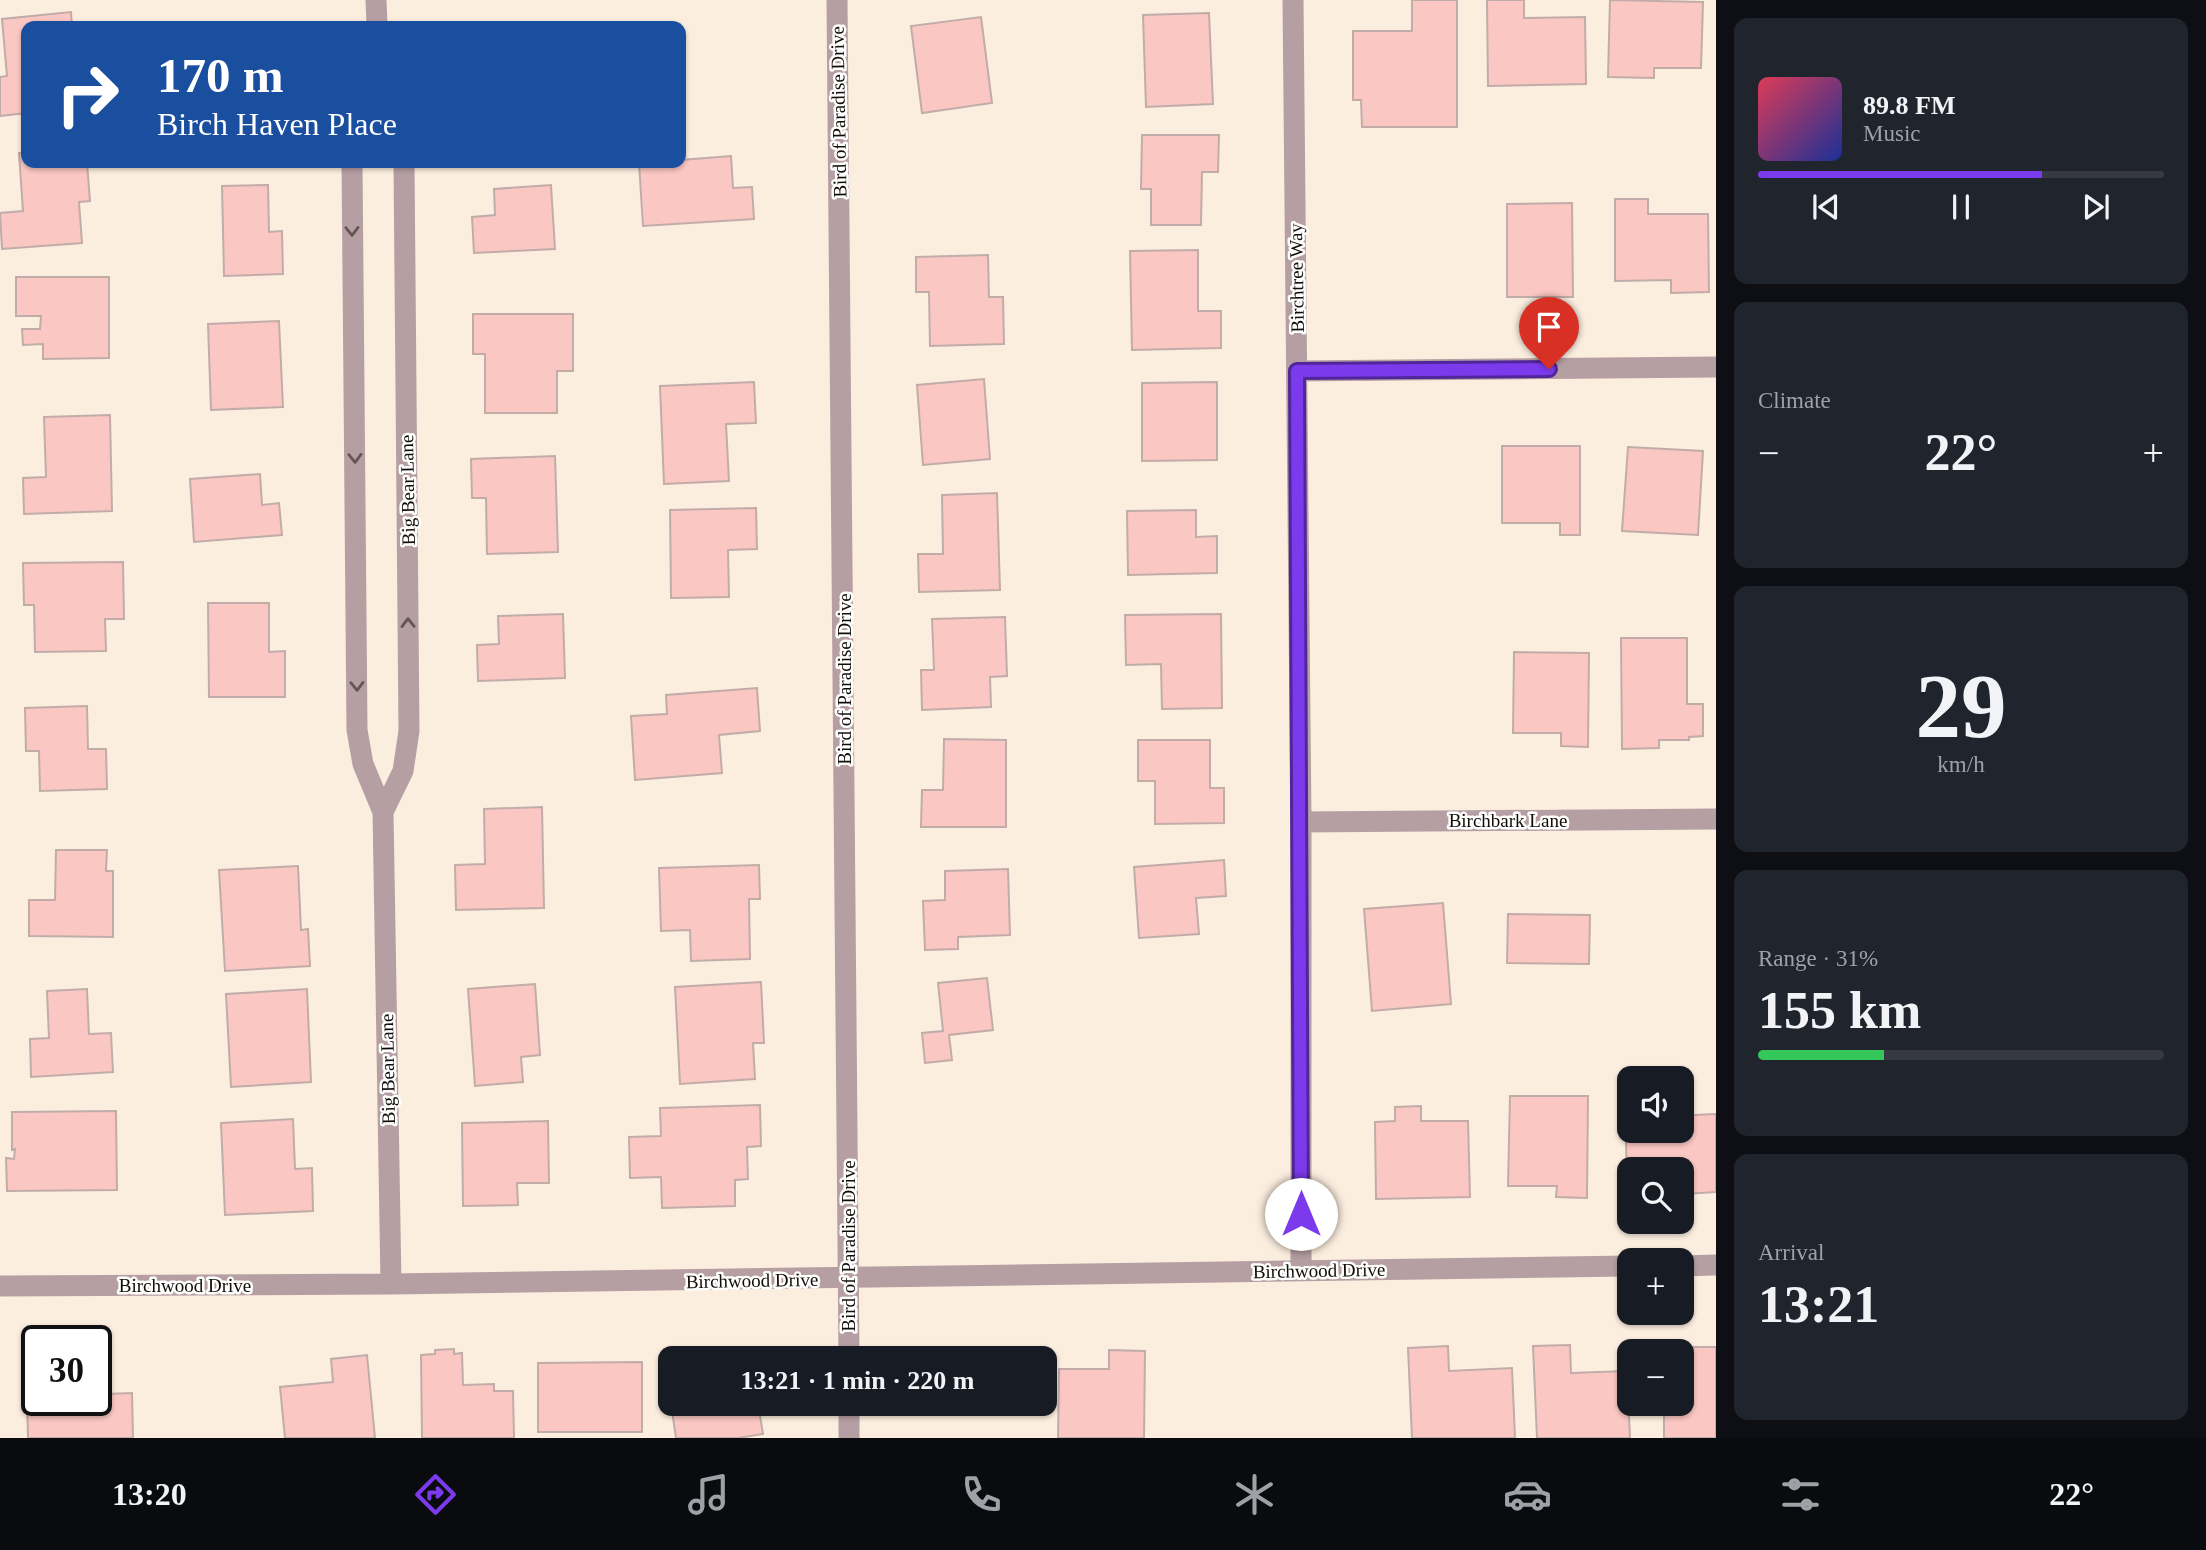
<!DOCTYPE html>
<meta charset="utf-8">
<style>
:root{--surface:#171b24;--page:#20242c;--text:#f1f3f6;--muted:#9ea1a6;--line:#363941;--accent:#7c3aed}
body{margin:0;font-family:Georgia,serif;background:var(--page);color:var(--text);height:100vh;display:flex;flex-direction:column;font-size:26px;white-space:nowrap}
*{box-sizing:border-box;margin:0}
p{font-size:23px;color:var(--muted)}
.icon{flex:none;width:38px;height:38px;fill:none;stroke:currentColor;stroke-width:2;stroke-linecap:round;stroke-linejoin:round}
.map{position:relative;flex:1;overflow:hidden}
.drawer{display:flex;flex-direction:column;gap:18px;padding:18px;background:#0d0f14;width:490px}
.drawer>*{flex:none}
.hud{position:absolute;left:21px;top:21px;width:665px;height:147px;border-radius:14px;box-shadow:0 2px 5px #0004;background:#1a4fa0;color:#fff;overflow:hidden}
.controls{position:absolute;left:1617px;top:1066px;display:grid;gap:14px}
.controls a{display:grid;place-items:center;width:77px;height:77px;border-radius:14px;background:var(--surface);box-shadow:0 2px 5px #0004;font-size:35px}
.speed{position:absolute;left:21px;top:1325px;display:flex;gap:14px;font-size:35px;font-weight:700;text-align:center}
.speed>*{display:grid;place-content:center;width:91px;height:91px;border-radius:50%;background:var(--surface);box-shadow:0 2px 5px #0004;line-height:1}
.speed .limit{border:4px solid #111;border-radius:10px;background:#fff;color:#111}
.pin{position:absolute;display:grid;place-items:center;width:60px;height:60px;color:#fff;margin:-72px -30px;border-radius:50% 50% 50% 0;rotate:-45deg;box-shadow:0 0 7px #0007}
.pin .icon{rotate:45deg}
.me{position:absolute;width:77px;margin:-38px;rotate:0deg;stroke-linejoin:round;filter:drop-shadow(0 0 5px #0008)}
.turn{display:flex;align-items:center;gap:24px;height:147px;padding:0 21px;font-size:32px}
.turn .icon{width:91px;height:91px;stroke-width:2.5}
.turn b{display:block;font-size:49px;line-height:60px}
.big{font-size:52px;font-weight:600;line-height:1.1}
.drawer .tile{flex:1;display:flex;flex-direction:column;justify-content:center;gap:10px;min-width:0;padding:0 24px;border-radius:14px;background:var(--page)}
.drawer .dial{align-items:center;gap:0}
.dial b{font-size:91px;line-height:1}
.song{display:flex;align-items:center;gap:21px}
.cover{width:84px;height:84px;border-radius:10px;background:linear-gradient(135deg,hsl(350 70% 55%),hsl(230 70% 35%))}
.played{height:7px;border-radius:4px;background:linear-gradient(90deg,var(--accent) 70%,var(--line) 70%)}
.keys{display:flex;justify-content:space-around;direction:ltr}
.heat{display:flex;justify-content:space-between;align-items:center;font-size:38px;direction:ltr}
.charge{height:10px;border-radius:5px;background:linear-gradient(90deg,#34c759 31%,var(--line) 0)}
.trip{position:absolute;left:658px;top:1346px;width:399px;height:70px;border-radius:14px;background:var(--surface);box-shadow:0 2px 5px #0004;font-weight:600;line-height:70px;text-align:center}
.menu{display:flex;height:112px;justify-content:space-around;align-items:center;background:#090b0e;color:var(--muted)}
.menu .icon{width:49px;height:49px}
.menu .selected{color:var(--accent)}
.menu b{font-size:32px;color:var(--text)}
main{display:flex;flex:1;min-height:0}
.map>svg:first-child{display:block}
</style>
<main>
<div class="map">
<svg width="1716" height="1438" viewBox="0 0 1716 1438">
<rect width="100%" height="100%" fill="#fceedf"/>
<path fill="#fbc7c3" stroke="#c1acaa" stroke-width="2" d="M1412 0H1457V127H1362L1361 100H1353V31H1412Z
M1487 0H1524V18L1585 17 1586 84 1488 86Z
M1610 0 1703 2 1701 68H1654V78L1608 77Z
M71 12 72 26H26V113L0 116V77L7 76 2 19Z
M1209 13 1213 104 1146 107 1143 15Z
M981 17 992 103 922 113 911 26Z
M1142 135H1219L1218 172H1202L1201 225H1151V189H1141Z
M19 153H26V163H87L90 201 79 202 82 243 2 249 0 213 23 211Z
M731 156 733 188 752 187 754 219 643 226 639 163H681V160Z
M268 185 269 232 282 231 283 274 224 276 222 186Z
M551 185 555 249 474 253 472 217 495 215 494 189Z
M1615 199H1648V214H1708L1709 292 1671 293V280L1615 281Z
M1572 203 1573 297H1507V204Z
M1198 250V311H1221V348L1132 350 1130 251Z
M988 255 989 297H1003L1004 344 930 346 929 292H916V257Z
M16 277H109V358L43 359V344L23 345 22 329H40L41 316H16Z
M473 314H573V371H557V413H485V354H473Z
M279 321 283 407 211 410 208 324Z
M984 379 990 459 923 465 917 385Z
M754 382 756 423 726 424 729 481 664 484 660 386Z
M1217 382V460L1142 461V383Z
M110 415 112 511 24 514 23 478 46 477 44 417Z
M1502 446H1580V535H1560V523H1502Z
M1628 447 1703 451 1698 535 1622 531Z
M555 456 558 552 487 554 486 498H472L471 459Z
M260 474 262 505 279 503 282 535 194 542 190 479Z
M997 493 1000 590 919 592 918 554H943L942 495Z
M756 508 757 549 728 550 729 597 671 598 670 510Z
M1196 510V537L1217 536V573L1128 575 1127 511Z
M123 562 124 619H105L106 651 35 652 34 605H24L23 563Z
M208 603H269V652L285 651V697H209Z
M563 614 565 678 478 681 477 645 499 644 498 616Z
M1221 614 1222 708 1162 709 1161 664 1126 665 1125 615Z
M1005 617 1007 676 990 677 991 707 922 710 921 670H934L932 619Z
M1621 638H1687V704H1703V736L1689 737V740H1659V748L1622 749Z
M1514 652 1589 653 1588 747 1561 746V733H1513Z
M757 688 760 731 719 735 722 773 635 780 631 716 667 714 666 695Z
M87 706 88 749H106L107 789 40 791 39 751H26L25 708Z
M944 739 1006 740V827H921L922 790H943Z
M1138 740H1210V788H1224V823L1155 824V781H1138Z
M542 807 544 908 456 910 455 865 485 864 484 809Z
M56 850H107L106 871H113V937L29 936V900H55Z
M1224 860 1226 896 1196 898 1199 934 1139 938 1134 867Z
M759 865 760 899H749L750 959 691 961 690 930 661 931 659 868Z
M298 866 301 930 308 929 310 966 225 971 219 870Z
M1008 869 1010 935 958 937V949L925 950 923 901 945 900V871Z
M1443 903 1451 1004 1372 1011 1364 909Z
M1508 914 1590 915 1589 964 1507 963Z
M987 978 993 1030 949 1035 952 1060 925 1063 922 1033 943 1031 938 983Z
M761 982 764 1043H753L755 1079 680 1084 675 987Z
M535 984 540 1055 521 1057 523 1082 475 1086 468 989Z
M87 989 89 1034 111 1033 113 1072 31 1077 30 1039 49 1038 47 991Z
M307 989 311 1082 231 1087 226 994Z
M1693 1094V1115L1716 1114V1192L1684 1194 1682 1169H1629V1187H1627L1625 1097H1629V1130H1682V1095Z
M1510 1096H1588L1587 1198 1556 1197 1557 1186H1508Z
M760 1105 761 1146 747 1147 748 1179 735 1180V1206L662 1208 661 1177 630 1178 629 1137 661 1136 660 1108Z
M1421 1106V1121H1468L1470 1197 1376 1199 1375 1122 1395 1121V1107Z
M116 1111 117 1190 7 1191 6 1158 14 1159 15 1149 12 1150V1112Z
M293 1119 295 1169 312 1168 313 1211 225 1215 221 1123Z
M548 1121 549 1183H517L518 1205 463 1206 462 1123Z
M1570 1345 1571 1373 1627 1371 1630 1438H1537L1533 1346Z
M1448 1346 1449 1371 1512 1368 1515 1438H1412L1408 1348Z
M1664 1347H1716V1438H1664V1404H1682V1351H1664Z
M454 1349V1354L462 1353 463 1385 494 1384V1391H513L514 1438H422L421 1355 435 1354V1350Z
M1109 1350 1145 1351 1144 1438H1058L1059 1369H1109Z
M367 1355 375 1438H285L280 1387 333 1382 331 1359Z
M26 1361H37V1400H68V1402L107 1401 106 1394 132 1393 133 1438H28Z
M642 1362V1432H538V1363Z
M671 1404H758L763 1434 738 1438H676Z"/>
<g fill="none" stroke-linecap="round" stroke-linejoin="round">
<path stroke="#b69fa3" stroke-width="21" d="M376 0 377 26
M1293 0 1301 822V1270
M352 163 357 730 363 764 383 812 403 771 409 731 404 163
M1297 371 1716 367
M383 812 391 1284
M1301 822 1716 819
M1682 1266 1716 1265
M0 1286 391 1284 1629 1266"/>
<path stroke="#b69fa3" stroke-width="21" d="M837 0 849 1358
M849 1404V1438"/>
</g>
<defs><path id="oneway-chevron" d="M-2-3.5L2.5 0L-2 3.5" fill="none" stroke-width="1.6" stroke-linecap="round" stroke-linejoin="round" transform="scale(1.75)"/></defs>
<g stroke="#635655">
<use href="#oneway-chevron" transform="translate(352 231) rotate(89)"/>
<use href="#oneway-chevron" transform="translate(355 458) rotate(89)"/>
<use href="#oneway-chevron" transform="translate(408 623) rotate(-91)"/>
<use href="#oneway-chevron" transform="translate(357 686) rotate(89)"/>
</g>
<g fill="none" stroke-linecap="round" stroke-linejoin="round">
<g stroke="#51269a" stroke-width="18">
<path id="route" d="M1301 1214 1297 371 1549 369"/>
</g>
<use href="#route" stroke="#7c3aed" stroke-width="12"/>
</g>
<g text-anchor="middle" stroke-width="5" stroke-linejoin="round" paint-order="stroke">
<g font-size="19" fill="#100c07" stroke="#fefefe">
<text transform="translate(838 112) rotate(-91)" y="7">Bird of Paradise Drive</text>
<text transform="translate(1296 278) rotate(-91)" y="7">Birchtree Way</text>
<text transform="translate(407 490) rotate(-91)" y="7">Big Bear Lane</text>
<text transform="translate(844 679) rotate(-90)" y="7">Bird of Paradise Drive</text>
<text x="1508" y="827">Birchbark Lane</text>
<text transform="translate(387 1069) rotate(-91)" y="7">Big Bear Lane</text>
<text transform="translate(848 1246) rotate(-90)" y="7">Bird of Paradise Drive</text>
<text transform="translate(1319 1270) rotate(-1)" y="7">Birchwood Drive</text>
<text transform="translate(752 1280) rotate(-1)" y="7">Birchwood Drive</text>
<text x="185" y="1292">Birchwood Drive</text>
</g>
</g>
</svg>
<div class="controls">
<a><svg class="icon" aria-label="sound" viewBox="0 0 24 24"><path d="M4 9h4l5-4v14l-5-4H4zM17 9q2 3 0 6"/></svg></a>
<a><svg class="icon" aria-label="search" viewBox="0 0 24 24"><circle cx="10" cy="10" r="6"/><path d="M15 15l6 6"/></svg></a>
<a>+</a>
<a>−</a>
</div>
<div class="speed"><div class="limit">30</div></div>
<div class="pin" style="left:1549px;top:369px;background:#d93025"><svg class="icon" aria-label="arrive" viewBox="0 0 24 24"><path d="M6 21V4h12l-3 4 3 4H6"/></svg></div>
<svg class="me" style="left:1301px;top:1214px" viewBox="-20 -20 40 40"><circle r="19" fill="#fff"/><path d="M0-13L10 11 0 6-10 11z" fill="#7c3aed"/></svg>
<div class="trip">13:21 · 1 min · 220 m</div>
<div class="hud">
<div class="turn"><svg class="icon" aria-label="right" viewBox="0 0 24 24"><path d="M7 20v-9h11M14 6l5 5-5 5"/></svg><div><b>170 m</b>Birch Haven Place</div></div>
</div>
</div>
<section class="drawer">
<div class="tile">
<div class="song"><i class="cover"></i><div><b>89.8 FM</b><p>Music</p></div></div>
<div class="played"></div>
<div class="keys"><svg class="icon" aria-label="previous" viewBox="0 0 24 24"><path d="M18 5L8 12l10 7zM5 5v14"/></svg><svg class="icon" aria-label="pause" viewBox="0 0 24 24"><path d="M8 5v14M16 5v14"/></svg><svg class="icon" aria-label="next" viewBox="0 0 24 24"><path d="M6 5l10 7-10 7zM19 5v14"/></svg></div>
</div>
<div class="tile"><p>Climate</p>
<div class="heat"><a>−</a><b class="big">22°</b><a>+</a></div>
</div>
<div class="tile dial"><b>29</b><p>km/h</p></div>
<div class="tile"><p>Range · 31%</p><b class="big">155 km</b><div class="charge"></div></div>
<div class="tile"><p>Arrival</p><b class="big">13:21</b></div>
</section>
</main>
<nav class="menu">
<b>13:20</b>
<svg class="icon selected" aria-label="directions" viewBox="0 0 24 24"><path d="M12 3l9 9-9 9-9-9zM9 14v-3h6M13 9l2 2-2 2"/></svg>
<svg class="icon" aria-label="music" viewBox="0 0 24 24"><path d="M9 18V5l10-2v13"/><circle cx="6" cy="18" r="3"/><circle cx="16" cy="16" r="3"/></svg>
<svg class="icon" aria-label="phone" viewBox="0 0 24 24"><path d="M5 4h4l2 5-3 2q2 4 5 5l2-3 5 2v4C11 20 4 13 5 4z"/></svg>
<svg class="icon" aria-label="climate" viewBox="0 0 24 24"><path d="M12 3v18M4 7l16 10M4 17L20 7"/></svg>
<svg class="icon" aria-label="car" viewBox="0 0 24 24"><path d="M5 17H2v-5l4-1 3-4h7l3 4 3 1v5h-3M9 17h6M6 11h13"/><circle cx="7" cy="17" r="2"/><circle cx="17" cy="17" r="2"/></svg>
<svg class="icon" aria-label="filters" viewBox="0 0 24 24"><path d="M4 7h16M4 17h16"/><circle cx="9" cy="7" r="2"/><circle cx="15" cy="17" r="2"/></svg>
<b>22°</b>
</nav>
